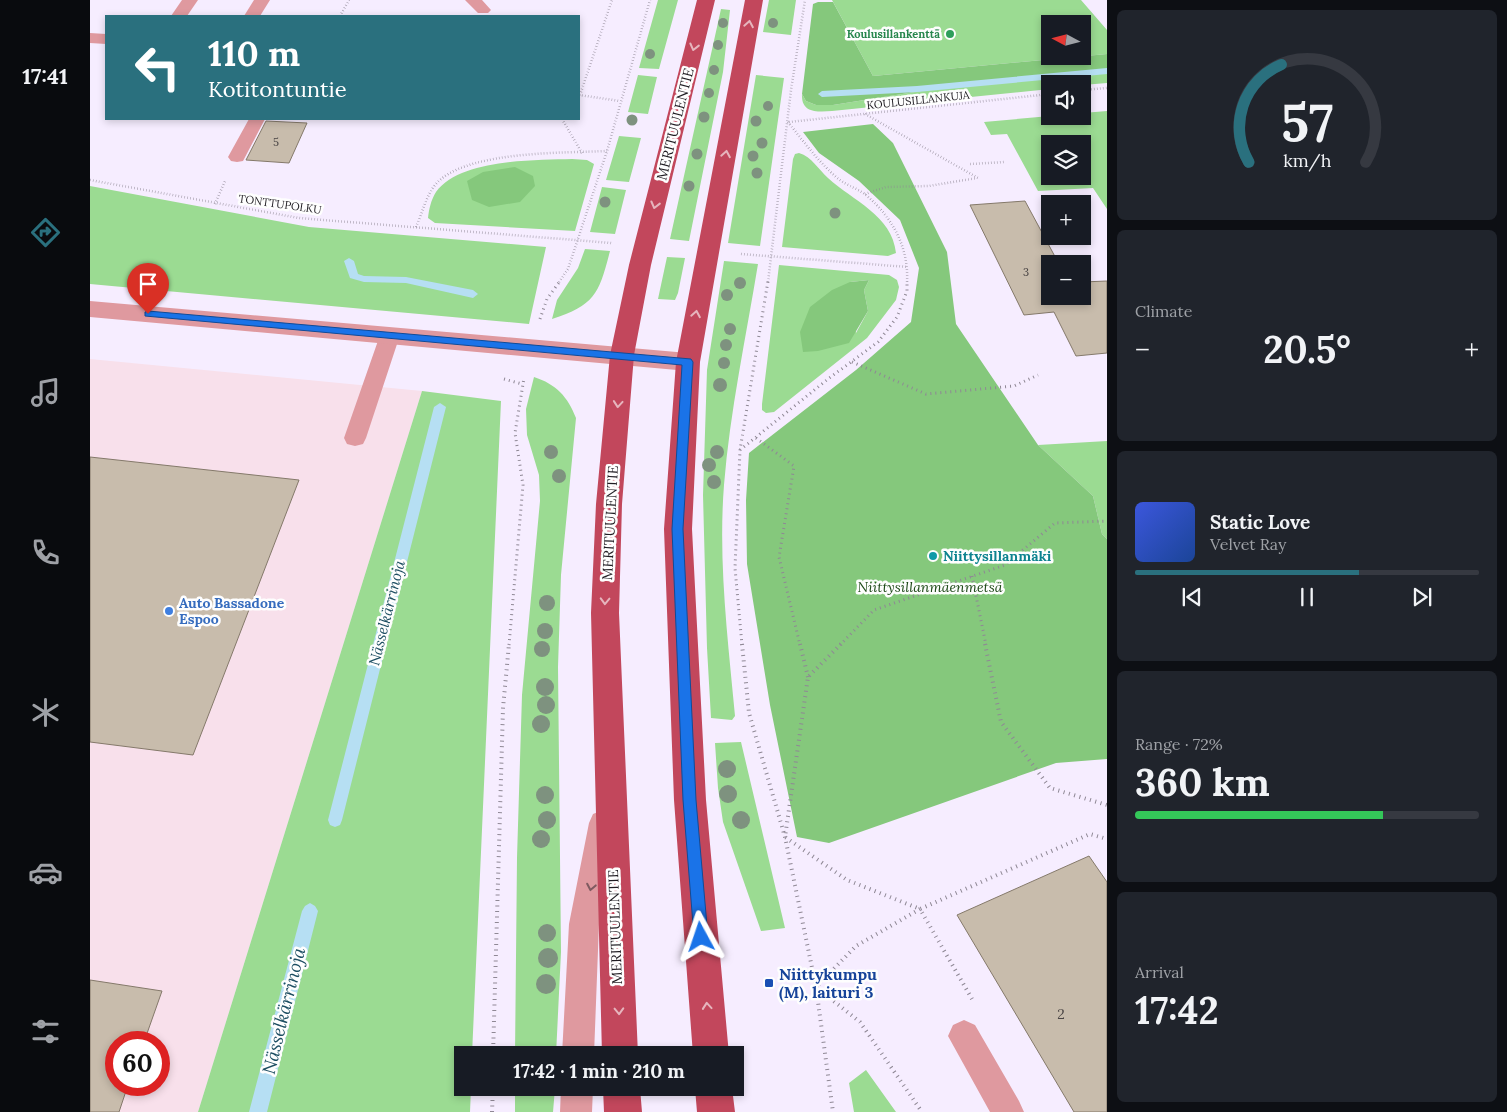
<!DOCTYPE html>
<meta charset="utf-8">
<style>
:root{--surface:#171b24;--page:#20242c;--text:#f1f3f6;--muted:#9ea1a6;--line:#363941;--accent:#2a707e}
body{margin:0;font-family:Lora,serif;background:var(--page);color:var(--text);height:100vh;display:flex;flex-direction:column;font-size:19px;white-space:nowrap}
*{box-sizing:border-box;margin:0}
p{font-size:16px;color:var(--muted)}
.icon{flex:none;width:28px;height:28px;fill:none;stroke:currentColor;stroke-width:2;stroke-linecap:round;stroke-linejoin:round}
.map{position:relative;flex:1;overflow:hidden}
.sheet{display:flex;flex-direction:column;gap:10px;padding:10px;background:#0d0f14;width:400px}
.sheet>*{flex:none}
.guide{position:absolute;left:15px;top:15px;width:475px;height:105px;border-radius:0px;box-shadow:0 2px 8px #0003;background:#2a707e;color:#fff;overflow:hidden}
.needle{width:32px;rotate:277deg}
.fabs{position:absolute;left:951px;top:15px;display:grid;gap:10px}
.fabs a{display:grid;place-items:center;width:50px;height:50px;border-radius:0px;background:var(--surface);box-shadow:0 2px 8px #0003;font-size:25px}
.speed{position:absolute;left:15px;top:1031px;display:flex;gap:10px;font-size:25px;font-weight:700;text-align:center}
.speed>*{display:grid;place-content:center;width:65px;height:65px;border-radius:50%;background:var(--surface);box-shadow:0 2px 8px #0003;line-height:1}
.speed .limit{border:8px solid #d22;background:#fff;color:#111}
.pin{position:absolute;display:grid;place-items:center;width:42px;height:42px;color:#fff;margin:-51px -21px;border-radius:50% 50% 50% 0;rotate:-45deg;box-shadow:0 0 5px #0007}
.pin .icon{rotate:45deg}
.me{position:absolute;width:55px;margin:-28px;rotate:355deg;stroke-linejoin:round;filter:drop-shadow(0 0 4px #0008)}
.turn{display:flex;align-items:center;gap:18px;height:105px;padding:0 20px;font-size:22px}
.turn .icon{width:65px;height:65px;stroke-width:2.5}
.turn b{display:block;font-size:35px;line-height:42px}
.big{font-size:38px;font-weight:700;line-height:1.1}
.sheet .tile{flex:1;display:flex;flex-direction:column;justify-content:center;gap:8px;min-width:0;padding:0 18px;border-radius:8px;background:var(--page)}
.sheet .dial{align-items:center;gap:0}
.dial svg{height:130px;overflow:visible;fill:none;stroke:var(--line);stroke-width:7;stroke-linecap:round;text-anchor:middle}
.dial text{fill:var(--text);stroke:none}
.song{display:flex;align-items:center;gap:15px}
.cover{width:60px;height:60px;border-radius:8px;background:linear-gradient(135deg,hsl(230 70% 55%),hsl(220 70% 35%))}
.played{height:5px;border-radius:2px;background:linear-gradient(90deg,var(--accent) 65%,var(--line) 65%)}
.keys{display:flex;justify-content:space-around;direction:ltr}
.heat{display:flex;justify-content:space-between;align-items:center;font-size:28px;direction:ltr}
.charge{height:8px;border-radius:4px;background:linear-gradient(90deg,#34c759 72%,var(--line) 0)}
.trip{position:absolute;left:364px;top:1046px;width:290px;height:50px;border-radius:0px;background:var(--surface);box-shadow:0 2px 8px #0003;font-weight:700;line-height:50px;text-align:center}
main{display:flex;flex:1;min-height:0}
.tabs{display:flex;flex-direction:column;width:90px;justify-content:space-around;align-items:center;background:#090b0e;color:var(--muted)}
.tabs .icon{width:35px;height:35px}
.tabs .on{color:var(--accent)}
.tabs b{font-size:22px;color:var(--text)}
.map>svg:first-child{display:block}
</style>
<main>
<nav class="tabs">
<b>17:41</b>
<svg class="icon on" aria-label="directions" viewBox="0 0 24 24"><path d="M12 3l9 9-9 9-9-9zM9 14v-3h6M13 9l2 2-2 2"/></svg>
<svg class="icon" aria-label="music" viewBox="0 0 24 24"><path d="M9 18V5l10-2v13"/><circle cx="6" cy="18" r="3"/><circle cx="16" cy="16" r="3"/></svg>
<svg class="icon" aria-label="phone" viewBox="0 0 24 24"><path d="M5 4h4l2 5-3 2q2 4 5 5l2-3 5 2v4C11 20 4 13 5 4z"/></svg>
<svg class="icon" aria-label="climate" viewBox="0 0 24 24"><path d="M12 3v18M4 7l16 10M4 17L20 7"/></svg>
<svg class="icon" aria-label="car" viewBox="0 0 24 24"><path d="M5 17H2v-5l4-1 3-4h7l3 4 3 1v5h-3M9 17h6M6 11h13"/><circle cx="7" cy="17" r="2"/><circle cx="17" cy="17" r="2"/></svg>
<svg class="icon" aria-label="filters" viewBox="0 0 24 24"><path d="M4 7h16M4 17h16"/><circle cx="9" cy="7" r="2"/><circle cx="15" cy="17" r="2"/></svg>
</nav>
<div class="map">
<svg width="1017" height="1112" viewBox="0 0 1017 1112">
<rect width="100%" height="100%" fill="#f6edff"/>
<path fill="#f8e0eb" fill-rule="evenodd" d="M0 359 332 391 108 1112H0ZM26 1042H69V1085H26Z"/>
<path fill="#9bdb92" fill-rule="evenodd" d="M568 0H588L569 69 549 68Z
M679 0H706L701 35 673 32Z
M742 0H991L1017 30V54L783 76ZM960 24H992V56H960Z
M631 9 640 10 633 72 599 241 580 239Z
M1017 72V83L993 85 992 84H960V89L742 111C727 112 711 113 712 94L716 101 726 105H743L831 91Z
M548 75 567 77 558 114 538 112Z
M666 75 694 78 670 246 638 243Z
M1017 111V209L1003 188 948 191 917 134 901 135 894 122 960 116H992L993 113ZM960 144H992V176H960Z
M529 136 551 138 539 182 516 180Z
M709 153C722 157 728 169 738 178 763 201 802 215 806 253L798 256 692 247 703 159 705 154Z
M482 159 497 160 504 164 485 231 345 223 338 218C339 209 341 200 346 192 370 159 444 160 482 159Z
M0 186 219 227 456 247 439 324 0 284Z
M512 187 536 190 525 234 500 232Z
M495 249 520 251C509 294 505 305 462 319L467 300 488 268Z
M577 257 595 258 588 293 585 300 568 299Z
M634 261 668 264C656 337 640 411 634 485 628 562 638 640 645 716L642 720 621 718 617 648 613 495 617 370Z
M689 265 799 275 807 280 809 287 806 300 777 338 684 412 676 413 672 410V404ZM779 280 774 290 778 311 766 333 760 282Z
M444 377C466 384 478 397 486 418L471 575 468 667 471 952 466 1055H425L427 858 432 695 450 501 449 475 437 435 436 409Z
M332 391 411 401 382 1055H372V1088H381L380 1112H108Z
M1017 441V539L1012 534 1003 496 948 445Z
M651 742 695 928 671 931 633 822 628 788 625 743Z
M776 1070 806 1112H764L759 1083Z
M425 1088H465L463 1112H425Z"/>
<path fill="#85c87c" d="M728 2H743L783 76 1017 54V72L831 91 743 105H726L716 101 712 94 723 4Z
M783 124 803 143 857 252 866 324 948 445 1003 496 1012 534 1017 539V759L966 763 739 843 707 837 680 705 657 564 656 500 659 453 766 370 821 322 829 268 810 220 769 181 729 153 713 132Z
M425 167 443 176 445 186 430 202 399 207 382 200 377 181 393 172Z
M779 280 774 290 778 311 759 343 728 351 713 352 710 332 720 307 742 290 760 282Z"/>
<g fill="none" stroke-linecap="round" stroke-linejoin="round">
<path fill="#b6dff3" fill-rule="evenodd" d="M1017 68V74L827 92 732 97 728 94 732 91 827 86Z
M259 258 264 261 268 274 274 276 316 277 383 290 388 294 383 298 316 283 274 282 260 278 254 261Z
M350 403 356 407 252 820 250 825 245 827 240 825 238 820 344 407Z
M220 903 225 906 228 911 177 1112H159L212 911 215 906Z"/>
</g>
<path fill="#c8bcac" stroke="#84796a" d="M176 121 217 123 199 163 156 160Z
M935 201 969 264H960V296H992V282L1017 281V353L986 356 964 312 934 315 880 205Z
M0 457 209 480 103 755 0 742Z
M999 856 1017 882V1112H984L867 915Z
M0 980 72 991 54 1042H26V1085H38L29 1112H0Z"/>
<g fill="none" stroke-linecap="round" stroke-linejoin="round">
<path stroke="#8f8895" stroke-width="2.5" stroke-dasharray="0.5 2.5" stroke-linecap="butt" d="M250 16 259 0
M992 90 1017 88
M489 95 530 101
M490 95 522 0
M775 114 888 178
M472 119 492 153
M698 122C713 141 728 161 746 177 755 185 767 188 776 195 802 217 819 247 817 282
M699 122 960 94
M880 164 915 162
M0 180 209 218 522 243
M775 194 796 187 839 186 887 178
M125 204 135 181
M326 227C333 212 337 190 351 179 386 151 473 153 517 151
M651 254 818 267
M469 282 478 269 517 151 560 0
M678 282 701 90 715 0"/>
<path stroke="#8f8895" stroke-width="3" stroke-dasharray="1 4" stroke-linecap="butt" d="M450 319 457 299 470 281
M762 362 836 394 924 386 948 375
M414 379 432 384
M666 438 704 466 689 557 710 645
M650 450 738 379 788 342 807 317 817 291V281
M882 576 896 645
M419 645 433 485 425 433 434 378
M652 645 645 568 650 450 678 281
M750 645 784 610 915 565 965 523 1017 521"/>
<path stroke="#8f8895" stroke-width="4" stroke-dasharray="1 4.5" stroke-linecap="butt" d="M652 644 659 713 695 837 726 987 743 1112
M710 644 718 677
M751 644 718 677 695 837 757 880 830 909
M895 644 911 722 960 788 1017 805
M830 909 766 946 726 987 770 1022 832 1112
M882 999 830 909 1000 834 1017 839
M403 1055 413 708 419 644
M402 1112 403 1088"/>
<path fill="#df999f" fill-rule="evenodd" d="M92 0H108L97 16H81Z
M164 0H180L170 16H154Z
M375 0H392L401 10 398 13H388Z
M159 119H175L153 161 147 162 141 161 138 157Z
M300 328 307 330 310 335 276 438 273 444 265 446 257 444 254 438 290 335 293 330Z
M513 810 523 814 527 823 509 924 504 1055H472L479 924 499 823 503 814Z
M874 1020 885 1025 929 1101 934 1112H900L858 1036 863 1025Z
M471 1088H503L502 1112H470Z"/>
<path fill="#df999f" fill-rule="evenodd" d="M0 33 16 34V44L0 43Z"/>
<path fill="#df999f" fill-rule="evenodd" d="M0 301 598 353 606 356 610 362 606 368 598 371 0 317Z"/>
<path fill="#c2475c" fill-rule="evenodd" d="M607 0H625L561 265 544 355 532 504 529 613 548 1055H512L501 613 506 504 520 355 539 265Z
M655 0H673L610 362 602 529 616 800 639 1055H603L584 800 574 529 586 362Z
M513 1088H550L552 1112H514Z
M605 1088H642L645 1112H607Z"/>
</g>
<g fill="#7e927f">
<circle cx="633" cy="23" r="5"/>
<circle cx="683" cy="23" r="5"/>
<circle cx="628" cy="45" r="5"/>
<circle cx="560" cy="54" r="5"/>
<circle cx="624" cy="70" r="5"/>
<circle cx="619" cy="93" r="5"/>
<circle cx="678" cy="106" r="5"/>
<circle cx="614" cy="117" r="5.5"/>
<circle cx="542" cy="120" r="5.5"/>
<circle cx="666" cy="121" r="5.5"/>
<circle cx="672" cy="143" r="5.5"/>
<circle cx="607" cy="154" r="5.5"/>
<circle cx="663" cy="156" r="5.5"/>
<circle cx="667" cy="173" r="5.5"/>
<circle cx="599" cy="186" r="5.5"/>
<circle cx="515" cy="202" r="5.5"/>
<circle cx="745" cy="213" r="5.5"/>
<circle cx="650" cy="283" r="6"/>
<circle cx="637" cy="295" r="6"/>
<circle cx="640" cy="329" r="6"/>
<circle cx="636" cy="345" r="6"/>
<circle cx="634" cy="363" r="6"/>
<circle cx="630" cy="385" r="7"/>
<circle cx="461" cy="452" r="7"/>
<circle cx="627" cy="452" r="7"/>
<circle cx="619" cy="465" r="7"/>
<circle cx="469" cy="476" r="7"/>
<circle cx="624" cy="482" r="7"/>
<circle cx="457" cy="603" r="8"/>
<circle cx="455" cy="631" r="8"/>
<circle cx="452" cy="649" r="8"/>
<circle cx="455" cy="687" r="9"/>
<circle cx="456" cy="705" r="9"/>
<circle cx="451" cy="724" r="9"/>
<circle cx="637" cy="769" r="9"/>
<circle cx="638" cy="794" r="9"/>
<circle cx="455" cy="795" r="9"/>
<circle cx="457" cy="820" r="9"/>
<circle cx="651" cy="820" r="9"/>
<circle cx="451" cy="839" r="9"/>
<circle cx="457" cy="933" r="9"/>
<circle cx="458" cy="958" r="10"/>
<circle cx="456" cy="984" r="10"/>
</g>
<defs><path id="oneway-chevron" d="M-2-3.5L2.5 0L-2 3.5" fill="none" stroke-width="1.6" stroke-linecap="round" stroke-linejoin="round" transform="scale(1.25)"/></defs>
<g stroke="#e6b5bd">
<use href="#oneway-chevron" transform="translate(659 24) rotate(-80)"/>
<use href="#oneway-chevron" transform="translate(604 47) rotate(104)"/>
<use href="#oneway-chevron" transform="translate(636 154) rotate(-80)"/>
<use href="#oneway-chevron" transform="translate(565 205) rotate(104)"/>
<use href="#oneway-chevron" transform="translate(606 314) rotate(-80)"/>
<use href="#oneway-chevron" transform="translate(528 404) rotate(95)"/>
<use href="#oneway-chevron" transform="translate(515 601) rotate(92)"/>
<use href="#oneway-chevron" transform="translate(617 1006) rotate(-95)"/>
<use href="#oneway-chevron" transform="translate(529 1011) rotate(88)"/>
</g>
<use stroke="#7f5a60" href="#oneway-chevron" transform="translate(501 887) rotate(101)"/>
<path fill="#1a73e8" stroke="#114b97" d="M58 311 601 359 603 362 593 529 606 800 618 937 616 942 611 944 606 942 604 937 593 800 582 529 592 365 55 316V312Z"/>
<circle fill="#2e9e5b" stroke="#fefefe" stroke-width="2" cx="860" cy="34" r="5"/>
<circle fill="#0f9aa8" stroke="#fefefe" stroke-width="2" cx="843" cy="556" r="5"/>
<circle fill="#3f7fe0" stroke="#fefefe" stroke-width="2" cx="79" cy="611" r="5"/>
<rect fill="#1a4fb4" stroke="#fefefe" stroke-width="2" x="674" y="978" width="10" height="10" rx="2.5"/>
<g text-anchor="middle" stroke-width="5" stroke-linejoin="round" paint-order="stroke">
<g font-size="11" font-weight="bold" fill="#27864d" stroke="#fefefe" text-anchor="end">
<text x="850" y="38">Koulusillankenttä</text>
</g>
<g font-size="11" fill="#1f1c22" stroke="#fefefe">
<text transform="translate(828 100) rotate(-6)" y="4">KOULUSILLANKUJA</text>
<text transform="translate(190 204) rotate(8)" y="4">TONTTUPOLKU</text>
</g>
<g font-size="11" fill="#494444">
<text x="186" y="146">5</text>
<text x="936" y="276">3</text>
</g>
<g font-size="14" fill="#1f1c22" stroke="#fefefe">
<text transform="translate(585 124) rotate(-76)" y="5">MERITUULENTIE</text>
<text transform="translate(520 523) rotate(-87)" y="5">MERITUULENTIE</text>
<text transform="translate(525 927) rotate(-92)" y="5">MERITUULENTIE</text>
</g>
<g font-size="14" font-weight="bold" fill="#0d838f" stroke="#fefefe" text-anchor="start">
<text x="853" y="561">Niittysillanmäki</text>
</g>
<g font-size="14" font-style="italic" fill="#1c4816" stroke="#fefefe">
<text x="840" y="592">Niittysillanmäenmetsä</text>
</g>
<g font-size="14" font-weight="bold" fill="#366cbe" stroke="#fefefe" text-anchor="start">
<text x="89" y="608">Auto Bassadone<tspan x="89" dy="16">Espoo</tspan></text>
</g>
<g font-size="14" fill="#494444">
<text x="971" y="1019">2</text>
</g>
<g font-size="15" font-style="italic" fill="#1d4e62" stroke="#fefefe">
<text transform="translate(297 613) rotate(-76)" y="5">Nässelkärrinoja</text>
</g>
<g font-size="16" font-weight="bold" fill="#164399" stroke="#fefefe" text-anchor="start">
<text x="689" y="980">Niittykumpu<tspan x="689" dy="18">(M), laituri 3</tspan></text>
</g>
<g font-size="18" font-style="italic" fill="#1d4e62" stroke="#fefefe">
<text transform="translate(194 1011) rotate(-76)" y="6">Nässelkärrinoja</text>
</g>
</g>
</svg>
<div class="fabs">
<a><svg class="needle" viewBox="-14 -14 28 28"><path d="M0-13l5 13h-10z" fill="#e53935"/><path d="M0 13l5-13h-10z" fill="#9ea1a6"/></svg></a>
<a><svg class="icon" aria-label="sound" viewBox="0 0 24 24"><path d="M4 9h4l5-4v14l-5-4H4zM17 9q2 3 0 6"/></svg></a>
<a><svg class="icon" aria-label="layers" viewBox="0 0 24 24"><path d="M12 4l9 5-9 5-9-5zM3 14l9 5 9-5"/></svg></a>
<a>+</a>
<a>−</a>
</div>
<div class="speed"><div class="limit">60</div></div>
<div class="pin" style="left:58px;top:314px;background:#d93025"><svg class="icon" aria-label="arrive" viewBox="0 0 24 24"><path d="M6 21V4h12l-3 4 3 4H6"/></svg></div>
<svg class="me" style="left:611px;top:937px" viewBox="-20 -20 40 40"><path d="M0-17L14 15 0 8-14 15z" fill="#1a73e8" stroke="#fff" stroke-width="4"/></svg>
<div class="trip">17:42 · 1 min · 210 m</div>
<div class="guide">
<div class="turn"><svg class="icon" aria-label="left" viewBox="0 0 24 24"><path d="M17 20v-9H6M10 6l-5 5 5 5"/></svg><div><b>110 m</b>Kotitontuntie</div></div>
</div>
</div>
<section class="sheet">
<div class="tile dial"><svg viewBox="0 0 100 80">
<path d="M14 69A42 42 0 1 1 86 69"/>
<path d="M14 69A42 42 0 0 1 34 9" stroke="#2a707e"/>
<text x="50" y="56" font-size="32" font-weight="700">57</text>
<text x="50" y="72" font-size="11">km/h</text>
</svg></div>
<div class="tile"><p>Climate</p>
<div class="heat"><a>−</a><b class="big">20.5°</b><a>+</a></div>
</div>
<div class="tile">
<div class="song"><i class="cover"></i><div><b>Static Love</b><p>Velvet Ray</p></div></div>
<div class="played"></div>
<div class="keys"><svg class="icon" aria-label="previous" viewBox="0 0 24 24"><path d="M18 5L8 12l10 7zM5 5v14"/></svg><svg class="icon" aria-label="pause" viewBox="0 0 24 24"><path d="M8 5v14M16 5v14"/></svg><svg class="icon" aria-label="next" viewBox="0 0 24 24"><path d="M6 5l10 7-10 7zM19 5v14"/></svg></div>
</div>
<div class="tile"><p>Range · 72%</p><b class="big">360 km</b><div class="charge"></div></div>
<div class="tile"><p>Arrival</p><b class="big">17:42</b></div>
</section>
</main>
